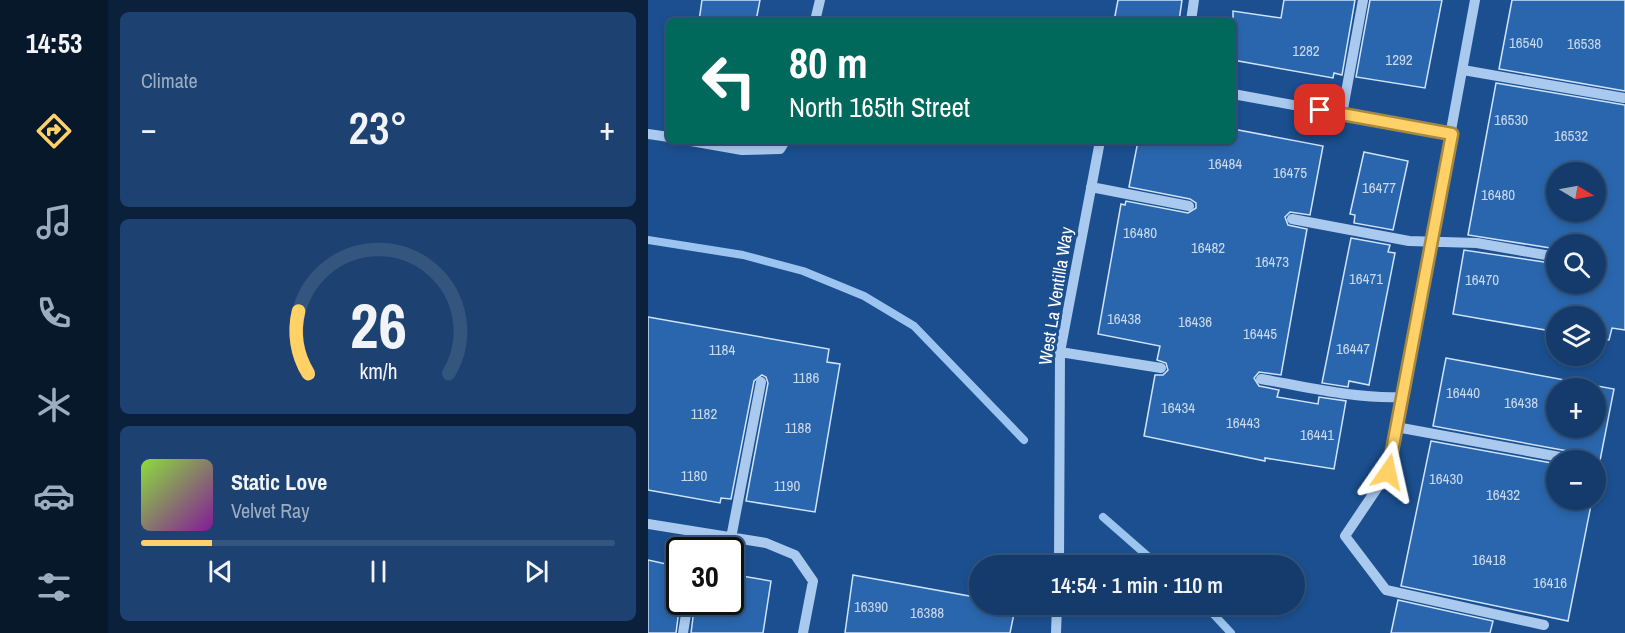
<!DOCTYPE html>
<meta charset="utf-8">
<style>
:root{--surface:#143b6b;--page:#1d4271;--text:#f1f3f6;--muted:#9dadc1;--line:#33557e;--accent:#ffd166}
body{margin:0;font-family:"Archivo Narrow",sans-serif;background:var(--page);color:var(--text);height:100vh;display:flex;flex-direction:column;font-size:22px;white-space:nowrap}
*{box-sizing:border-box;margin:0}
p{font-size:20px;color:var(--muted)}
.icon{flex:none;width:33px;height:33px;fill:none;stroke:currentColor;stroke-width:2;stroke-linecap:round;stroke-linejoin:round}
.map{position:relative;flex:1;overflow:hidden}
.side{display:flex;flex-direction:column;gap:12px;padding:12px;background:#0b203b;width:540px}
.side>*{flex:none}
.banner{position:absolute;left:18px;top:18px;width:570px;height:126px;border-radius:9px;box-shadow:0 3px 9px #0003,0 0 0 2px var(--line);background:#00695c;color:#fff;overflow:hidden}
.needle{width:39px;rotate:100deg}
.tools{position:absolute;left:898px;top:162px;display:grid;gap:12px}
.tools a{display:grid;place-items:center;width:60px;height:60px;border-radius:50%;background:var(--surface);box-shadow:0 3px 9px #0003,0 0 0 2px var(--line);font-size:30px}
.speed{position:absolute;left:18px;top:537px;display:flex;gap:12px;font-size:30px;font-weight:700;text-align:center}
.speed>*{display:grid;place-content:center;width:78px;height:78px;border-radius:50%;background:var(--surface);box-shadow:0 3px 9px #0003,0 0 0 2px var(--line);line-height:1}
.speed .limit{border:3px solid #111;border-radius:9px;background:#fff;color:#111}
.pin{position:absolute;display:grid;place-items:center;width:51px;height:51px;color:#fff;margin:-26px;border-radius:12px;box-shadow:0 3px 9px #0006}
.me{position:absolute;width:66px;margin:-33px;rotate:11deg;stroke-linejoin:round;filter:drop-shadow(0 0 4px #0008)}
.turn{display:flex;align-items:center;gap:21px;height:126px;padding:0 24px;font-size:27px}
.turn .icon{width:78px;height:78px;stroke-width:2.5}
.turn b{display:block;font-size:42px;line-height:51px}
.big{font-size:45px;font-weight:600;line-height:1.1}
.side .widget{flex:1;display:flex;flex-direction:column;justify-content:center;gap:9px;min-width:0;padding:0 21px;border-radius:9px;background:var(--page)}
.side .dial{align-items:center;gap:0}
.dial svg{height:156px;overflow:visible;fill:none;stroke:var(--line);stroke-width:7;stroke-linecap:round;text-anchor:middle}
.dial text{fill:var(--text);stroke:none}
.song{display:flex;align-items:center;gap:18px}
.cover{width:72px;height:72px;border-radius:9px;background:linear-gradient(135deg,hsl(90 70% 55%),hsl(290 70% 35%))}
.played{height:6px;border-radius:3px;background:linear-gradient(90deg,var(--accent) 15%,var(--line) 15%)}
.keys{display:flex;justify-content:space-around;direction:ltr}
.heat{display:flex;justify-content:space-between;align-items:center;font-size:33px;direction:ltr}
.trip{position:absolute;left:321px;top:555px;width:336px;height:60px;border-radius:30px;background:var(--surface);box-shadow:0 3px 9px #0003,0 0 0 2px var(--line);font-weight:600;line-height:60px;text-align:center}
main{display:flex;flex:1;min-height:0}
.menu{display:flex;flex-direction:column;width:108px;justify-content:space-around;align-items:center;background:#08182b;color:var(--muted)}
.menu .icon{width:42px;height:42px}
.menu .selected{color:var(--accent)}
.menu b{font-size:27px;color:var(--text)}
.map>svg:first-child{display:block}
</style>
<main>
<nav class="menu">
<b>14:53</b>
<svg class="icon selected" aria-label="directions" viewBox="0 0 24 24"><path d="M12 3l9 9-9 9-9-9zM9 14v-3h6M13 9l2 2-2 2"/></svg>
<svg class="icon" aria-label="music" viewBox="0 0 24 24"><path d="M9 18V5l10-2v13"/><circle cx="6" cy="18" r="3"/><circle cx="16" cy="16" r="3"/></svg>
<svg class="icon" aria-label="phone" viewBox="0 0 24 24"><path d="M5 4h4l2 5-3 2q2 4 5 5l2-3 5 2v4C11 20 4 13 5 4z"/></svg>
<svg class="icon" aria-label="climate" viewBox="0 0 24 24"><path d="M12 3v18M4 7l16 10M4 17L20 7"/></svg>
<svg class="icon" aria-label="car" viewBox="0 0 24 24"><path d="M5 17H2v-5l4-1 3-4h7l3 4 3 1v5h-3M9 17h6M6 11h13"/><circle cx="7" cy="17" r="2"/><circle cx="17" cy="17" r="2"/></svg>
<svg class="icon" aria-label="filters" viewBox="0 0 24 24"><path d="M4 7h16M4 17h16"/><circle cx="9" cy="7" r="2"/><circle cx="15" cy="17" r="2"/></svg>
</nav>
<section class="side">
<div class="widget"><p>Climate</p>
<div class="heat"><a>−</a><b class="big">23°</b><a>+</a></div>
</div>
<div class="widget dial"><svg viewBox="0 0 100 80">
<path d="M14 69A42 42 0 1 1 86 69"/>
<path d="M14 69A42 42 0 0 1 9 37" stroke="#ffd166"/>
<text x="50" y="56" font-size="32" font-weight="700">26</text>
<text x="50" y="72" font-size="11">km/h</text>
</svg></div>
<div class="widget">
<div class="song"><i class="cover"></i><div><b>Static Love</b><p>Velvet Ray</p></div></div>
<div class="played"></div>
<div class="keys"><svg class="icon" aria-label="previous" viewBox="0 0 24 24"><path d="M18 5L8 12l10 7zM5 5v14"/></svg><svg class="icon" aria-label="pause" viewBox="0 0 24 24"><path d="M8 5v14M16 5v14"/></svg><svg class="icon" aria-label="next" viewBox="0 0 24 24"><path d="M6 5l10 7-10 7zM19 5v14"/></svg></div>
</div>
</section>
<div class="map">
<svg width="977" height="633" viewBox="0 0 977 633">
<rect width="100%" height="100%" fill="#1b4f8f"/>
<g fill="none" stroke-linecap="round" stroke-linejoin="round">
<path stroke="#9cc4f0" stroke-width="8" d="M0 240 95 255 155 271 216 296 266 326 376 440
M455 517 511 566
M556 604 583 633"/>
</g>
<path fill="#2a66ad" stroke="#cfe3fa" stroke-width="1.5" fill-rule="evenodd" d="M54 0H112L108 21H51Z
M470 0H534L531 21H466Z
M636 0H707L694 75 686 73 685 78 585 60V11L633 18Z
M722 0H794L777 88 708 77Z
M864 0H977V91L851 69Z
M848 83 977 105V330L964 328 961 340 948 338V316H909V332L805 314 816 250 909 264V284H948V244H909V249L820 235ZM909 172H948V212H909Z
M585 129 675 146 662 215 642 212 637 217 640 225 659 229 633 375 611 372 606 378 611 386 631 390 629 397 670 404 671 397 698 401 686 469 617 458V461L496 436 507 375H515L520 370 518 363 509 360 512 346 450 334 473 204 477 205 478 201 540 213 548 208V203L542 199 481 187 490 141H585Z
M716 152 760 161 745 230 706 223 707 215 702 214Z
M703 238 742 245 740 252 747 253 721 385 701 381 700 387 674 383Z
M0 317 181 349 179 362 192 364 167 512 98 501 120 383 118 377 114 375 106 381 83 499 73 498 72 503 0 490Z
M798 358 966 389 948 481V460H930L925 452 785 426ZM909 388H948V428H909Z
M783 441 909 464V500H944L920 621 753 586Z
M0 560 32 567 25 602H32L28 633H0Z
M82 574 123 581 115 633H43L47 602H82Z
M205 575 332 598V604H368L362 633H197Z
M750 600 845 621 842 633H743Z"/>
<g fill="none" stroke-linecap="round" stroke-linejoin="round">
<path stroke="#a9c9ee" stroke-width="10" d="M827 0 740 472 697 536 738 590 896 625
M167 21 172 0
M543 21 546 0
M815 70 976 98
M585 94 804 134
M694 114 715 0
M0 134 21 137
M43 141 94 150 132 149 137 141
M443 187 541 206
M644 219 761 241 829 243 909 257
M412 352 513 368
M613 379C660 387 707 399 754 397
M748 427 923 459
M0 524 118 543 147 555 165 581 155 633
M83 538 113 382
M49 550 52 533
M411 566 412 352 452 141
M35 633 40 602
M408 633 409 604"/>
</g>
<g fill="none" stroke-linecap="round" stroke-linejoin="round">
<g stroke="#a68842" stroke-width="15">
<path id="route" d="M672 110 804 134 740 472"/>
</g>
<use href="#route" stroke="#ffd166" stroke-width="10"/>
</g>
<g text-anchor="middle" stroke-width="6" stroke-linejoin="round" paint-order="stroke">
<g font-size="15" fill="#cad9ea">
<text x="878" y="48">16540</text>
<text x="936" y="49">16538</text>
<text x="658" y="56">1282</text>
<text x="751" y="65">1292</text>
<text x="863" y="125">16530</text>
<text x="923" y="141">16532</text>
<text x="577" y="169">16484</text>
<text x="642" y="178">16475</text>
<text x="731" y="193">16477</text>
<text x="850" y="200">16480</text>
<text x="492" y="238">16480</text>
<text x="560" y="253">16482</text>
<text x="624" y="267">16473</text>
<text x="718" y="284">16471</text>
<text x="834" y="285">16470</text>
<text x="476" y="324">16438</text>
<text x="547" y="327">16436</text>
<text x="612" y="339">16445</text>
<text x="705" y="354">16447</text>
<text x="74" y="355">1184</text>
<text x="158" y="383">1186</text>
<text x="815" y="398">16440</text>
<text x="873" y="408">16438</text>
<text x="530" y="413">16434</text>
<text x="56" y="419">1182</text>
<text x="595" y="428">16443</text>
<text x="150" y="433">1188</text>
<text x="669" y="440">16441</text>
<text x="46" y="481">1180</text>
<text x="798" y="484">16430</text>
<text x="139" y="491">1190</text>
<text x="855" y="500">16432</text>
<text x="841" y="565">16418</text>
<text x="902" y="588">16416</text>
<text x="223" y="612">16390</text>
<text x="279" y="618">16388</text>
</g>
<g font-size="18" fill="#fff" stroke="#1b4f8f">
<text transform="translate(408 296) rotate(-81)" y="6">West La Ventilla Way</text>
</g>
</g>
</svg>
<div class="tools">
<a><svg class="needle" viewBox="-14 -14 28 28"><path d="M0-13l5 13h-10z" fill="#e53935"/><path d="M0 13l5-13h-10z" fill="#9dadc1"/></svg></a>
<a><svg class="icon" aria-label="search" viewBox="0 0 24 24"><circle cx="10" cy="10" r="6"/><path d="M15 15l6 6"/></svg></a>
<a><svg class="icon" aria-label="layers" viewBox="0 0 24 24"><path d="M12 4l9 5-9 5-9-5zM3 14l9 5 9-5"/></svg></a>
<a>+</a>
<a>−</a>
</div>
<div class="speed"><div class="limit">30</div></div>
<div class="pin" style="left:672px;top:110px;background:#d93025"><svg class="icon" aria-label="arrive" viewBox="0 0 24 24"><path d="M6 21V4h12l-3 4 3 4H6"/></svg></div>
<svg class="me" style="left:740px;top:472px" viewBox="-20 -20 40 40"><path d="M0-17L14 15 0 8-14 15z" fill="#ffd166" stroke="#fff" stroke-width="4"/></svg>
<div class="trip">14:54 · 1 min · 110 m</div>
<div class="banner">
<div class="turn"><svg class="icon" aria-label="left" viewBox="0 0 24 24"><path d="M17 20v-9H6M10 6l-5 5 5 5"/></svg><div><b>80 m</b>North 165th Street</div></div>
</div>
</div>
</main>
